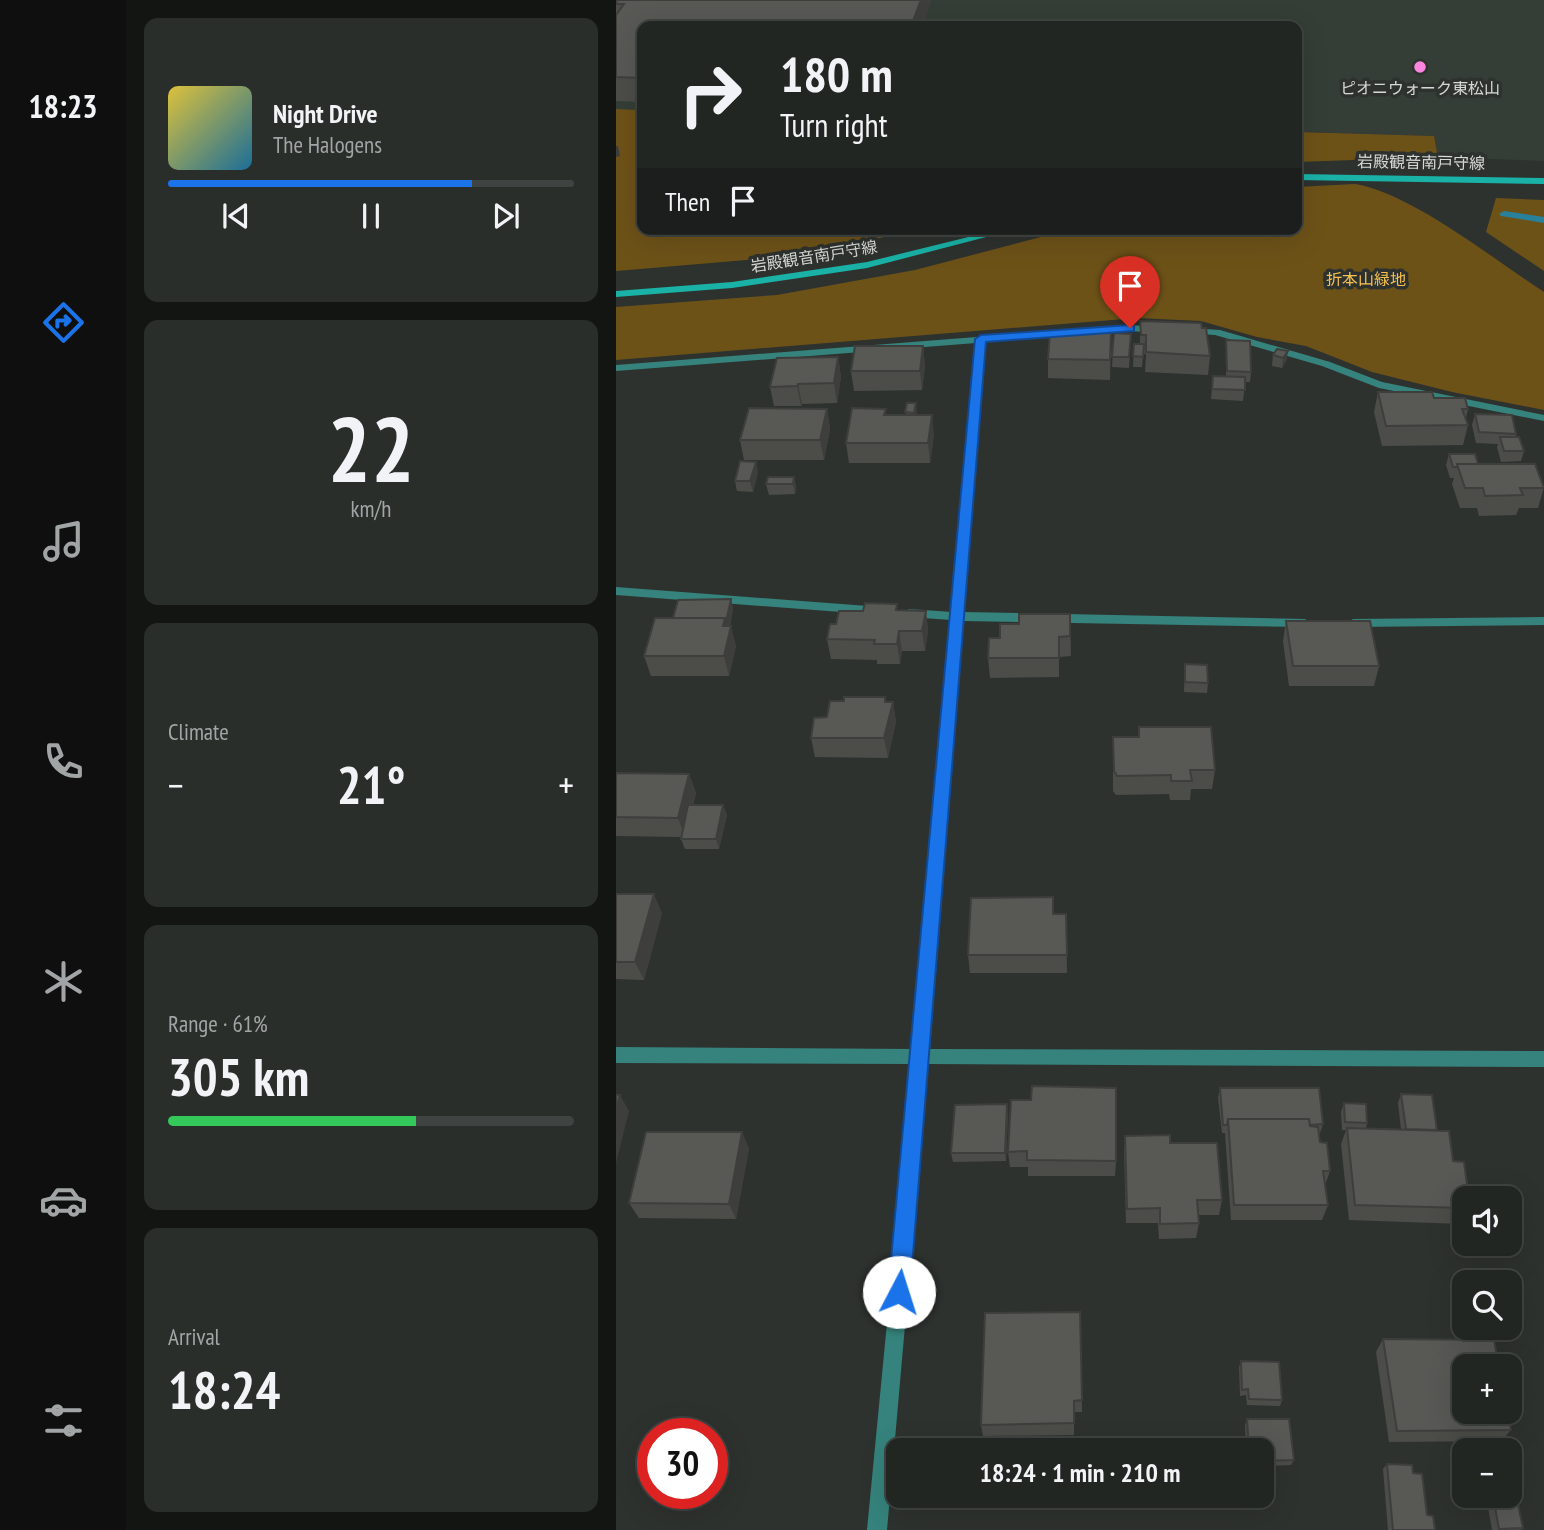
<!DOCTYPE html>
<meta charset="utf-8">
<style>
:root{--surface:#222623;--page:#2a2e2b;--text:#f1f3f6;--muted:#a2a5a6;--line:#3f4341;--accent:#1a73e8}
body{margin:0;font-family:"PT Sans Narrow","Noto Sans JP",sans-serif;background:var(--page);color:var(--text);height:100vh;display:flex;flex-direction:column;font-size:26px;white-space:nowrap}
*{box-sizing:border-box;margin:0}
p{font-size:23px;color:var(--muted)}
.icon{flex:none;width:38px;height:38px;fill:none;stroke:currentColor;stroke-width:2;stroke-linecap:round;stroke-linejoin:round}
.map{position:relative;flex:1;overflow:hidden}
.details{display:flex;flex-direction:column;gap:18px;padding:18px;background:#131513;width:490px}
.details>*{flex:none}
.top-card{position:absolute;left:21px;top:21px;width:665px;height:214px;border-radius:14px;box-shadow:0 7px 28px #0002,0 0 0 2px var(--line);background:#222623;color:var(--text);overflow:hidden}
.controls{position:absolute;left:836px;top:1186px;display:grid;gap:14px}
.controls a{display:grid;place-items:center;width:70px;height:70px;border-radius:14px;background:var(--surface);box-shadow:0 7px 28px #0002,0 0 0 2px var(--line);font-size:35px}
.speed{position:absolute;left:21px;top:1418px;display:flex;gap:14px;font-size:35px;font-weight:700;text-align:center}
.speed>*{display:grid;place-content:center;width:91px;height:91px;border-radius:50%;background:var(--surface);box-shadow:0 7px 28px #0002,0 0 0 2px var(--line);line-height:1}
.speed .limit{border:10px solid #d22;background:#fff;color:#111}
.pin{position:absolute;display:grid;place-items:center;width:60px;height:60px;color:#fff;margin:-72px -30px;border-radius:50% 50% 50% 0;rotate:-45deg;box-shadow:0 0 7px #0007}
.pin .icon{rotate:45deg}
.me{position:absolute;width:77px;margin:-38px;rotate:5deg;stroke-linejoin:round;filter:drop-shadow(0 0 5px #0008)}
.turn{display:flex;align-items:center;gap:24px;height:147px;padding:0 28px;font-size:32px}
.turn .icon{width:91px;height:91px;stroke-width:2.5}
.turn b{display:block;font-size:49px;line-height:60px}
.then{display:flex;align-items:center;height:66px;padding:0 28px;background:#0003;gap:14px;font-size:26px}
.big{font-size:52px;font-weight:600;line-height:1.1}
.details .tile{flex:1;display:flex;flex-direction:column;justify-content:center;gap:10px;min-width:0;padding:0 24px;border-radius:14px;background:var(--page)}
.details .dial{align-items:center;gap:0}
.dial b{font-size:91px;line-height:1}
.song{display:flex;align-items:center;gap:21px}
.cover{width:84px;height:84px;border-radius:10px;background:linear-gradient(135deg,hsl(50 70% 55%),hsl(200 70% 35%))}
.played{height:7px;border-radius:4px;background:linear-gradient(90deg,var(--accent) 75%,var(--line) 75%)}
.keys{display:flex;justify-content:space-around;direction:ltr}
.heat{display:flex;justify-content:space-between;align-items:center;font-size:38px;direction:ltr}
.charge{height:10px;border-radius:5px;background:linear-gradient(90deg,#34c759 61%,var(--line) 0)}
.trip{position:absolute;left:270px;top:1438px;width:388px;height:70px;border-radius:14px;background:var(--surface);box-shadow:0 7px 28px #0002,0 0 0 2px var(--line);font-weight:600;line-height:70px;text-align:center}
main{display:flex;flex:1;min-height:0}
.menu{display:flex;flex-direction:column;width:126px;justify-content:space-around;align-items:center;background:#0e0f0e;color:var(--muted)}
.menu .icon{width:49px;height:49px}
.menu .selected{color:var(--accent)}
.menu b{font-size:32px;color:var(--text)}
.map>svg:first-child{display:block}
</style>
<main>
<nav class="menu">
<b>18:23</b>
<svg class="icon selected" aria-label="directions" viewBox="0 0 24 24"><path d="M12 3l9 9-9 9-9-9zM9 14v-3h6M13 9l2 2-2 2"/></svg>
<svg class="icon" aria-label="music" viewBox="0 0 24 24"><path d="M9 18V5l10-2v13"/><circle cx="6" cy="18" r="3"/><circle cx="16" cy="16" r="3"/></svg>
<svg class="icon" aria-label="phone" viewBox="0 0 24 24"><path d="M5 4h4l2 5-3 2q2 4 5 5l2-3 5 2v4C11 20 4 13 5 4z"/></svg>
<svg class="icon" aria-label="climate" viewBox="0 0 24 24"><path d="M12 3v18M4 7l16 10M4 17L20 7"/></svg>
<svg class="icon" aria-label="car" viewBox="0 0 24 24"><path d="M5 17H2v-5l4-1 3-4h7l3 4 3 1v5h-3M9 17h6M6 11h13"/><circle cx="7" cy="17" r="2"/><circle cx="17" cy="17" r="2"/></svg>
<svg class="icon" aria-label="filters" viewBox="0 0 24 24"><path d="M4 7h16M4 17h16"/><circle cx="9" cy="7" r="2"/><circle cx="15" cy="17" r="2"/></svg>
</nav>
<section class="details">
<div class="tile">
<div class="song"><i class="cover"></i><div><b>Night Drive</b><p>The Halogens</p></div></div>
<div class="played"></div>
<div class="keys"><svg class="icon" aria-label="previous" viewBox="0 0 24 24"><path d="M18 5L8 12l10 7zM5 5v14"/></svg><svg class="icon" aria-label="pause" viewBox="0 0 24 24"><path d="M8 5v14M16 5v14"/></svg><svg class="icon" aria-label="next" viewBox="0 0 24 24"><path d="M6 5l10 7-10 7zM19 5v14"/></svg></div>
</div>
<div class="tile dial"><b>22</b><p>km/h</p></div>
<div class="tile"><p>Climate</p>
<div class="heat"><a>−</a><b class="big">21°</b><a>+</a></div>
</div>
<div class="tile"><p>Range · 61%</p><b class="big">305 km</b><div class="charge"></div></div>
<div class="tile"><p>Arrival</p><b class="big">18:24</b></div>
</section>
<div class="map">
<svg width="928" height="1530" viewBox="0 0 928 1530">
<rect width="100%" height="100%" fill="#2e322f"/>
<path fill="#343d36" d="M0 0H928V161L822 157 818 136 681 132V26H26V110L0 109Z"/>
<path fill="#6d5218" d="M0 109 26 110V229H310L166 257 0 271Z
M681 132 818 136 822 157 681 162Z
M739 184C797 194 877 259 928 292V410L836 392 756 372 690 346 641 337 585 321 521 318 0 360V307L161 295 299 270 456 229H681V187Z
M880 198 928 200V271L870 232Z"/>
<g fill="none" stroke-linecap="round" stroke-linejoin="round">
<path fill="#28809a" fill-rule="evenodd" d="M888 211 928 217V223L885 216 883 214Z"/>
<path fill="#35837c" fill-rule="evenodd" d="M514 325 543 327 548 330 543 333 514 331 370 342 348 612 689 619 695 623 689 627 348 621 314 1049 928 1051V1067L312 1064 271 1530H251L296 1064 0 1063V1047L297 1049 335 620 293 617 287 613 293 609 336 612 360 343 0 371V365Z
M574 328 604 330 714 362 766 382 928 415V421L763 388 706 366 599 335 570 333 569 331Z
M0 587 265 607 271 611 265 615 0 595Z
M928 617V625L737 627 731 623 737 619Z"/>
<path fill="#1ab2a6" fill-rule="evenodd" d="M681 174 928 178V184L681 180Z
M385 229H401L251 268 116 288 0 297V291L116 282 251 262Z"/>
</g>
<path fill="#4c4d49" d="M1 0H315L306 26H26V102L0 101V1Z
M524 321 586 328 594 356 592 375 529 372 530 354H527L526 367H517L518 344H524Z
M484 333H495L494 380 432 378V359Z
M498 333 515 334 513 368 496 367Z
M610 340 635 372 634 382H629L627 401 595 399 597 376H610Z
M307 346 309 366 306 390 238 391 235 371Z
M672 351 670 361 666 368 656 366 657 355Z
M222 357 225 377 221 403 186 404 185 406H158L154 387Z
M762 392 818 398 852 409 850 418 852 425 847 445 766 446 758 412Z
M291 403 301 414V415L318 435 314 463H233L230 443 270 415H290Z
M211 409 214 429 208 460H128L124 440Z
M859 414 900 434V437L908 451 905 461 885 462 881 447 882 444 860 443 856 425Z
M833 454 928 487 922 508H903L900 515 863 516 861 508H844L836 484 838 478H834L830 465Z
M142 472 137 492 121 491 119 481Z
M178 477 180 487 179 494 153 495 150 484Z
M115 599 117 609 114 626 120 646 113 676H35L28 656Z
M282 610 310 611 312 631 309 651H286L284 664H261V660L215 659 211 639 220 624 247 611Z
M454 614 455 656 443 657V677L374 678 372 658 384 638 403 624Z
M670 621 763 666 758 686H673L667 641Z
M569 664 592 683 591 693 568 692Z
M270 702H277L280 722 272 758 199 757 195 738 211 717Z
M523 727 599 770 596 789H575L574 800H554L553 794 500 795 497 791V737H522Z
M0 773 73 774 80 793 77 805H107L111 815 103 849H69L65 839V837L0 836Z
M0 894 46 913 28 980 0 979Z
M438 914H450L451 973H354L352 955Z
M604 1088 707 1124 704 1133H703L704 1142 714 1171 709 1185 712 1205 706 1220H615L609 1133H606L602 1097Z
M785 1094 821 1130 837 1161 849 1199V1220L846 1224 733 1220 725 1144 730 1130H726L725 1112 728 1103 751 1123 750 1128 785 1129 782 1103Z
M395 1100 500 1161 499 1176H412V1167H394L392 1152Z
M392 1113 390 1161 337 1162 335 1153Z
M509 1136 554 1143 606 1200 603 1215H582L583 1223 580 1238 543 1239 542 1223H510L508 1152Z
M133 1148 120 1219 23 1218 13 1203Z
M464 1312 466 1412H458V1435L367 1436 365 1425Z
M767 1339 895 1430 885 1441 773 1442 760 1352Z
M625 1361 666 1400 664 1406 631 1405 630 1395 624 1396 623 1367Z
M631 1419 678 1460 675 1465 646 1466V1451H630L629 1425Z
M771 1464 797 1473 811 1515 819 1530H772L767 1469Z
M870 1496H894L907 1528 905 1530H876Z"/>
<path fill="#3e3e3c" d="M305 0H315L306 26H295Z
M0 146H2L4 156 0 157Z
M307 346 309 366 306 390 304 371Z
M672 351 670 361 666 368 667 358Z
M222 357 225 377 221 403 218 383Z
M182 384 186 404 185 406 181 386Z
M300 403 301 414 299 423 298 413Z
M211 409 214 429 208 460 204 440Z
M316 415 318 435 314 463 312 443Z
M140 462 142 472 137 492 134 481Z
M178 477 180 487 179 494 177 484Z
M115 599 117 609 113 633 110 622Z
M310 611 312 631 309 651 306 631Z
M109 618 113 634 115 626 120 646 113 676 108 656 107 626Z
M283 631 286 651 284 664 281 644Z
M277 702 280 722 272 758 268 738Z
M73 774 80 793 69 837 62 818Z
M107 805 111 815 103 849 100 839Z
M38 894 46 913 28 980 19 962Z
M4 1095 13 1111 0 1163V1109Z
M391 1104 392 1113 390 1161 389 1153Z
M126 1132 133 1148 120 1219 113 1204Z"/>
<path fill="#585955" stroke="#3e3e3c" stroke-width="2" d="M1 0H305L295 26H26V78L0 77V15L8 4H0Z
M524 321 585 323 586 328H590L594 356 530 352V335H525Z
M484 330 483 333H495L494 360 432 359 434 332Z
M498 333 515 334 513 357H496Z
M610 340 634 341 635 372 611 371Z
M518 344H528L527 357 517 356Z
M239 346H307L304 371H235Z
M661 349 672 351 667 358 657 355Z
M222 357 218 383 182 384 181 386 154 387 161 358Z
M597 376 629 377V390L596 389Z
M762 392H816L818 398H849L852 409H846L852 425 770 426Z
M291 403H300L298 413 289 412Z
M133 408 211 409 204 440H124Z
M236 408 270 409 268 415H316L312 443H230Z
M859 414 896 415 900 434 863 432Z
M884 437H903L908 451H888Z
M833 454H859L862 464H841V467H837Z
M124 461 140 462 134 481H119Z
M841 464H919L928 488H904L907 495 869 496 867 488H849Z
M152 477H178L177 484H150Z
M115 599 110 622 109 618H57L62 600Z
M249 603 281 604 280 610 310 611 306 631H283L281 644H258L259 640 211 639 214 624H220L223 611H247Z
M403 614H454V636L443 637V658H372L373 638H384V624H403Z
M39 618H109L107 626H115L108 656H28Z
M670 621H754L763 666H677Z
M569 664 591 665 592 683 569 682Z
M228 697H269V702H277L268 738H195L198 718 211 717 214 701H228Z
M523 727H595L599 770H574L576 781H555V775L501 776 498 771 497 737H523Z
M0 773 73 774 62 818 0 817Z
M72 805H107L100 839H65Z
M0 894H38L19 962H0Z
M437 897V914H450L451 955H352L355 898Z
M416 1086 500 1088V1161L411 1160V1151L392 1152 395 1100H415Z
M604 1088H703L707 1124 694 1125 693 1119H612L611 1125H607Z
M785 1094 816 1095 821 1130 790 1129Z
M0 1095H4L0 1109Z
M728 1103 750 1104 751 1123 729 1122Z
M391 1104 389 1153H335L339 1105Z
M612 1119H693L694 1126 702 1127 704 1142 711 1143 714 1171H707L712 1205H618Z
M731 1128 833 1131 837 1161 848 1162 853 1199H849V1208L739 1205Z
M30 1132H126L113 1204 13 1203Z
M554 1135V1143H601L606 1200H581L583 1223 544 1224V1208L511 1209 509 1136Z
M464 1312 466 1400 458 1401V1423L365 1425 369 1313Z
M767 1339 878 1340 883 1367H849V1412H892L895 1430 781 1431Z
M625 1361 663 1362 666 1400 633 1399 632 1389 626 1390Z
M631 1419H673L678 1460 646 1461V1451H633Z
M771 1464 796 1465 797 1473 806 1474 811 1515 817 1516 819 1530H777Z
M894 1466 907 1528 883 1529 877 1496H894Z"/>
<path fill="#1a73e8" stroke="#114b97" stroke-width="2" d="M514 325 518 326V331L370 342 294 1292 290 1300 283 1303 275 1300 272 1292 359 339 365 335Z"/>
<circle fill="#fe85df" stroke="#2e322f" stroke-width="2.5" cx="804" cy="67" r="7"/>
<g text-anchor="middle" stroke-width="7" stroke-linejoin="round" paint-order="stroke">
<g font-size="16" fill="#d6d8d6" stroke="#2e322f">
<text x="804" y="94">ピオニウォーク東松山</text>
</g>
<g font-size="16" fill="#d6d8d6" stroke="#2e322f">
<text transform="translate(805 162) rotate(1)" y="6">岩殿観音南戸守線</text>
<text transform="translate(198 256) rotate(-9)" y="6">岩殿観音南戸守線</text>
</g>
<g font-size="16" fill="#f7c04f" stroke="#2e322f">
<text x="750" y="285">折本山緑地</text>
</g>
</g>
</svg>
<div class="controls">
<a><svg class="icon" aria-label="sound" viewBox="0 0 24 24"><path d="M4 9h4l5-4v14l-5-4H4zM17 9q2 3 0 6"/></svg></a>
<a><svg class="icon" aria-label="search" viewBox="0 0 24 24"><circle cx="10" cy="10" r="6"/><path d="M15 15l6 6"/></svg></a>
<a>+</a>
<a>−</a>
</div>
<div class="speed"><div class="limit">30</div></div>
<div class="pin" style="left:514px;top:328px;background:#d93025"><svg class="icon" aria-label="arrive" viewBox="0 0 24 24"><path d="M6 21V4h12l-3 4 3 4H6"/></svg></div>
<svg class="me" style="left:283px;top:1292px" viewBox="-20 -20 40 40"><circle r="19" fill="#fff"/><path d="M0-13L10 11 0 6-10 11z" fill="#1a73e8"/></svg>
<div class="trip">18:24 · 1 min · 210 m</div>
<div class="top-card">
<div class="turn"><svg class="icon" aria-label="right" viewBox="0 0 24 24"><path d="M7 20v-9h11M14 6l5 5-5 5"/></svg><div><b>180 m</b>Turn right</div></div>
<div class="then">Then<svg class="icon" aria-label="arrive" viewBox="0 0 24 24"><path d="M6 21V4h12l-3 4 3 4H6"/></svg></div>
</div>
</div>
</main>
